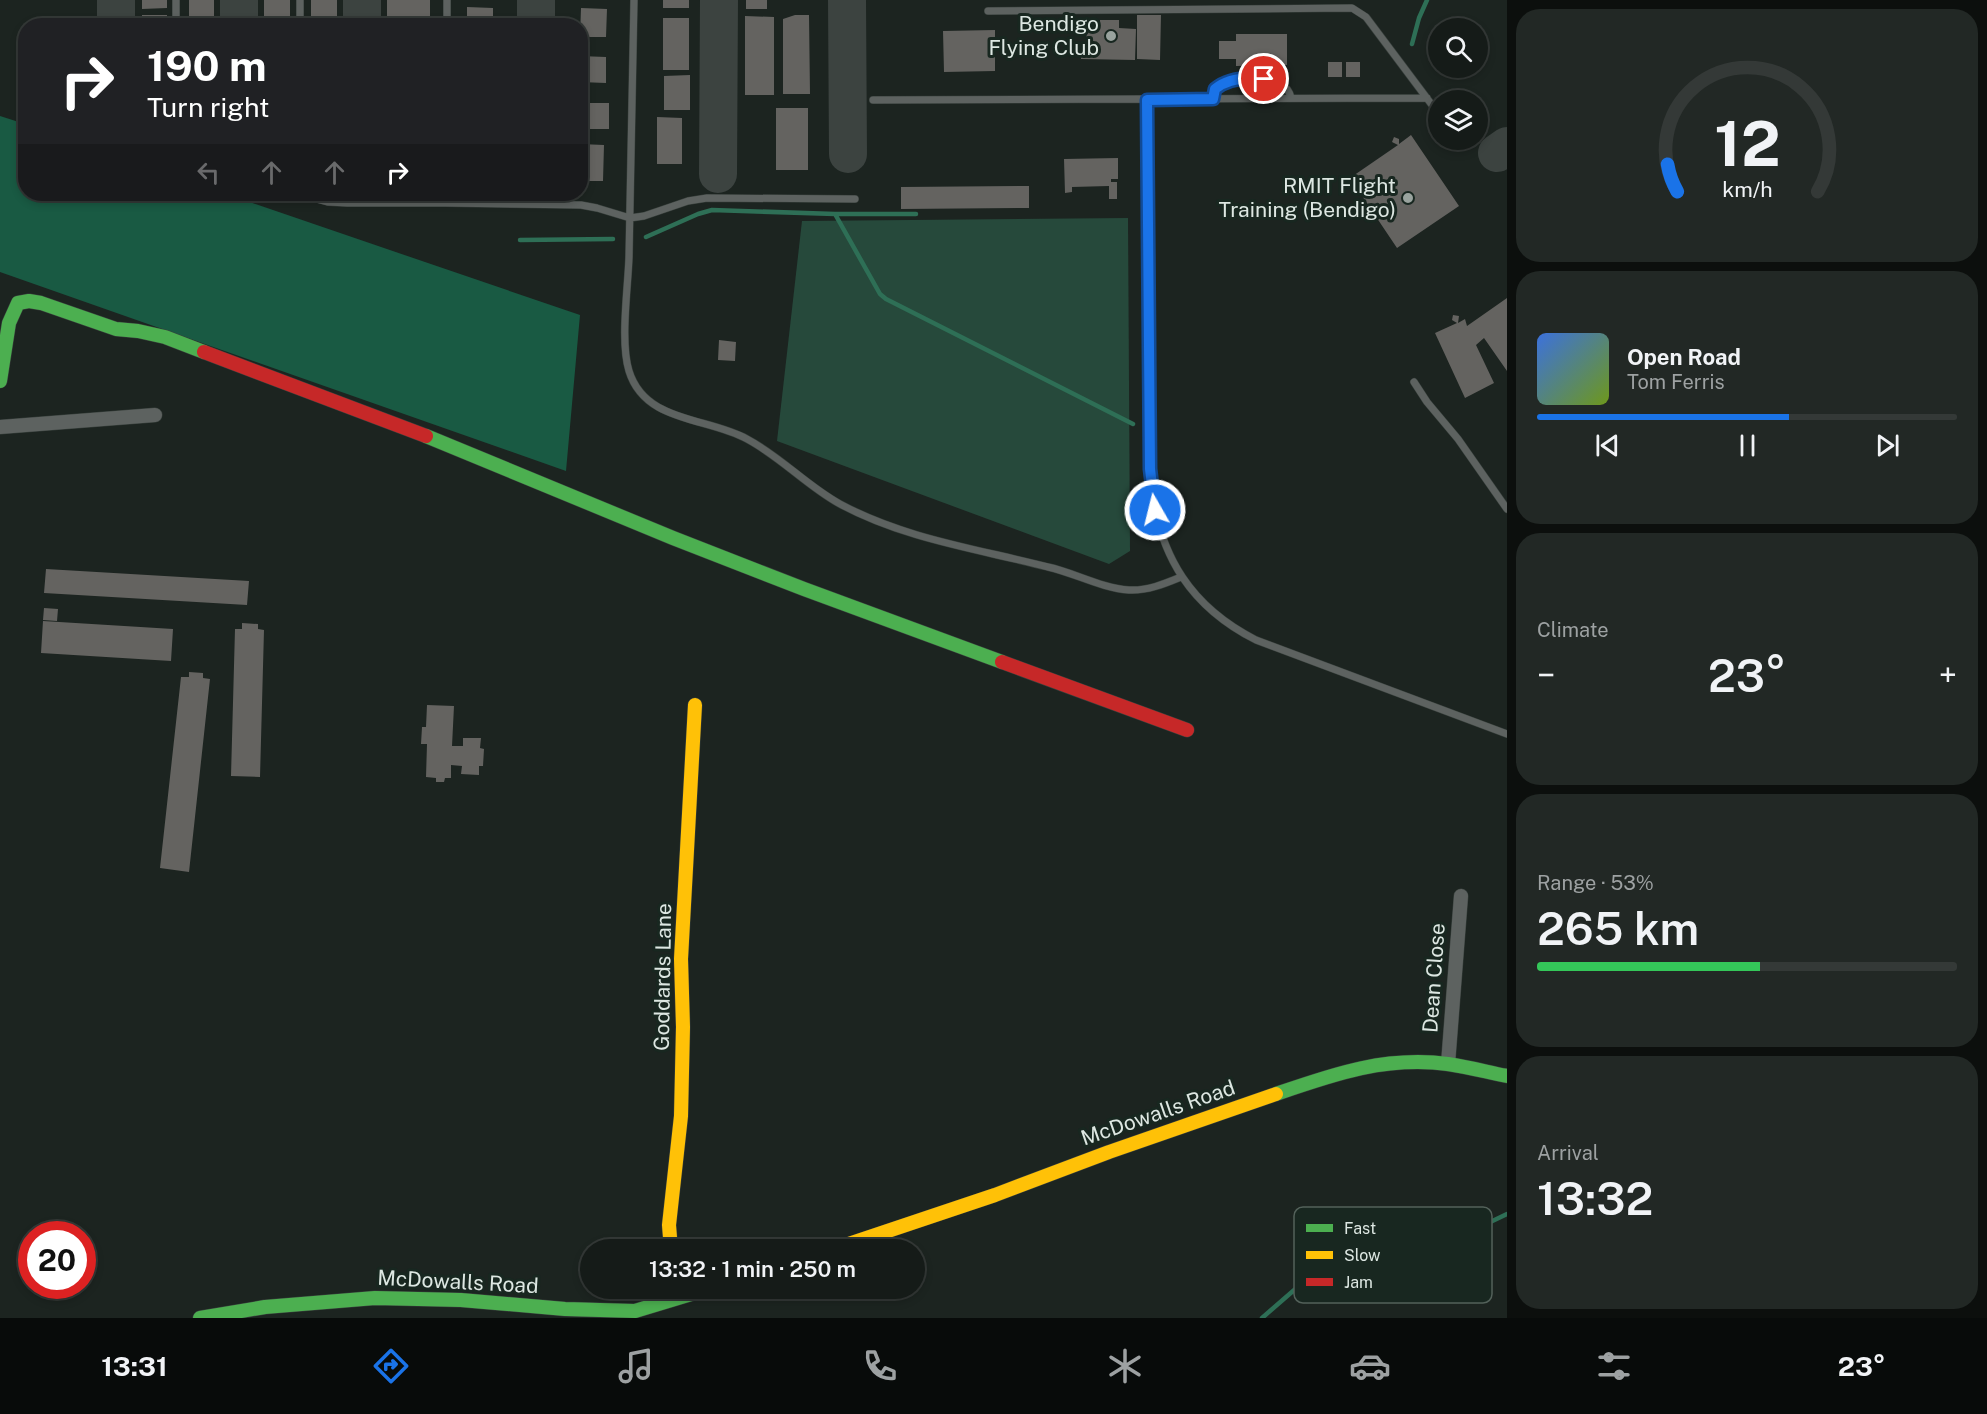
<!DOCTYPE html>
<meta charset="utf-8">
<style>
:root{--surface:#151b18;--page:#222825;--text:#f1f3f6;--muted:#9da1a2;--line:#343937;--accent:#1a73e8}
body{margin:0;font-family:"Public Sans",sans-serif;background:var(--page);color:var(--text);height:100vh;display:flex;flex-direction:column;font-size:22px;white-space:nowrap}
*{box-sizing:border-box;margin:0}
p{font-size:20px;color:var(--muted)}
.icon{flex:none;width:33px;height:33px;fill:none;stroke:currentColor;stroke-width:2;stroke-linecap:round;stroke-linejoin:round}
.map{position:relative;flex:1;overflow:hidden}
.side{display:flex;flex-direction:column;gap:9px;padding:9px;background:#0c0f0d;width:480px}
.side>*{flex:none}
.top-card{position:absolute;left:18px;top:18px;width:570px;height:183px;border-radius:24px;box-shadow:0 3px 9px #0003,0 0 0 2px var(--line);background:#202124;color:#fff;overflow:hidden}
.buttons{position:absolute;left:1428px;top:18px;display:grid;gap:12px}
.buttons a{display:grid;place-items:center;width:60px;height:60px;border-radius:50%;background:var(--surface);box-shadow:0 3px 9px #0003,0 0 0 2px var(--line);font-size:30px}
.speed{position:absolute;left:18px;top:1221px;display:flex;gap:12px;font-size:30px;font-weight:700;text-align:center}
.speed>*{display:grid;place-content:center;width:78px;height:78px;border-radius:50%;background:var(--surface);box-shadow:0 3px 9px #0003,0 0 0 2px var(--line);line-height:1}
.speed .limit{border:9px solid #d22;background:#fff;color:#111}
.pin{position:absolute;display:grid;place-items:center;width:51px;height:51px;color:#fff;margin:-26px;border:3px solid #fff;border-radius:50%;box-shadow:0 2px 6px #0007}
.me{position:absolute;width:66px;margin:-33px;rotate:352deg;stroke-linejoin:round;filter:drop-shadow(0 0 4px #0008)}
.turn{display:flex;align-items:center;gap:21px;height:126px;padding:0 30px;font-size:27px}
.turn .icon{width:78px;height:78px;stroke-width:2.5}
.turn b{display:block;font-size:42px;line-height:51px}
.lanes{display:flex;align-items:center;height:57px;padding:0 30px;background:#0003;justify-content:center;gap:30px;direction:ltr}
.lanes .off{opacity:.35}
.big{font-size:45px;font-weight:600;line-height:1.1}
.side .tile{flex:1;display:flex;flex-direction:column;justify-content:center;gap:9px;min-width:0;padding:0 21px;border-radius:24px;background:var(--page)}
.side .dial{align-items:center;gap:0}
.dial svg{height:156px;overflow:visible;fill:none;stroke:var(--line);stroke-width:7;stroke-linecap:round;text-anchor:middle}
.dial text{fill:var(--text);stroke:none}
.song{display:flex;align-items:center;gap:18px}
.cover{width:72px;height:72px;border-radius:9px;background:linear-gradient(135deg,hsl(220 70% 55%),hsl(80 70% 35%))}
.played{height:6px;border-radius:3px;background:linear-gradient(90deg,var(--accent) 60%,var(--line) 60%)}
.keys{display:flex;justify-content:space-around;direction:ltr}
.heat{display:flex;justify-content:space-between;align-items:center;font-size:33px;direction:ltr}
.charge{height:9px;border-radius:4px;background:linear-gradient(90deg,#34c759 53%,var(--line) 0)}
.trip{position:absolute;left:580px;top:1239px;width:345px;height:60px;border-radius:30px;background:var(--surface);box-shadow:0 3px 9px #0003,0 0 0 2px var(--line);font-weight:600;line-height:60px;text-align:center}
.tabs{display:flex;height:96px;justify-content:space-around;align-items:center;background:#080b0a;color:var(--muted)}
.tabs .icon{width:42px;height:42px}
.tabs .current{color:var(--accent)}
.tabs b{font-size:27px;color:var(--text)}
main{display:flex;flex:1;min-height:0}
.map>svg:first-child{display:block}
</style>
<main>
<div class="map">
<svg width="1507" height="1318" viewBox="0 0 1507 1318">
<rect width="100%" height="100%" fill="#1c2420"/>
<path fill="#26493b" d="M1128 218 1130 551 1109 564 777 441 802 221Z"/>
<path fill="#195a43" d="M0 116 25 124 26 194H226L580 315 566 471 0 272Z"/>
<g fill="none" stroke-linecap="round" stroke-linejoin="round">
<path stroke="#2e6f56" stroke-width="4.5" d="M1412 44 1419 18 1427 0
M835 214 880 294 886 299 1133 424
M646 237 698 214 712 210 835 214H916
M520 240 613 239
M1262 1318 1308 1278 1347 1237 1395 1219 1445 1225H1484L1507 1214"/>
<path stroke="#3c4340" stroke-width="38" d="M116 0V26
M239 0V26
M362 0V26
M847 0 848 154
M536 26V0
M1497 153 1507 146
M718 174 719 0"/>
</g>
<path fill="#646360" d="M142 0H167V8L142 9Z
M189 0H214V23H189Z
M264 0H290V16H264Z
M311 0H337V26H311Z
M387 0H430V22H387Z
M663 0H689V8H663Z
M746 0H767V9H746Z
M467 7 493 8V26H467Z
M581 8 607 9 606 37H580Z
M142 15H167V26H142Z
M795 15H809L810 94H783V19Z
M1137 15H1161L1160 60 1137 59Z
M745 16 774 17V95H745Z
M663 18H689V70H663Z
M1100 20H1119V28L1136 29 1135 60 1081 59V43H1086L1087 29 1100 30Z
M264 21H290V26H264Z
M995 30V71L944 72 943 31Z
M1236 34H1287V65L1236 66V59H1219V41H1236Z
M580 56 606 57V83L580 82Z
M1328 62H1342V77H1328Z
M1346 62H1360V77H1346Z
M690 75V110H664V76Z
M580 103H609V129H580Z
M776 108H808V170H776Z
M657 117 682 118V164H657Z
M1411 135 1459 206 1397 248 1350 178 1398 145 1392 142 1394 137 1399 139V144Z
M580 144 604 145 603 181H580Z
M1118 158V179H1111V182H1117V199H1109V186L1072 187V192L1065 193 1064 159Z
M1029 186V208L901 209V187Z
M1507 298V371L1484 338 1476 345 1494 383 1465 398 1435 333 1457 323 1452 320 1453 315 1459 316 1458 323 1465 319 1467 326Z
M719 340 736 342 735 361 718 360Z
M46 569 249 581 247 605 44 593Z
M44 608 58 609 57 621 43 620Z
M43 621 173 629 171 661 41 653Z
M242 623 258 624V629L264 630 260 777 231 776 235 629H242Z
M189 672 203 673V678L210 679 189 872 160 868 181 677H189Z
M427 705 454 706 452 746H463V738H481L480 748 484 749 483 766H479V775L461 774 462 766 451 765V778H445L444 782H436V778L426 777 427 744H421L422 727H426Z"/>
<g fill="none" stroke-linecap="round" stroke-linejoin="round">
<g stroke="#39413d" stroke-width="8">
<path id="lane" d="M634 0C632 86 631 171 629 257 628 288 620 342 629 371 645 423 707 417 747 439 781 457 807 486 840 504 905 539 978 549 1048 567 1075 573 1101 588 1129 590 1147 591 1164 584 1181 577
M988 11 1352 8 1366 17 1438 113
M176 26V0
M300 26V0
M447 26V0
M1213 99 1215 89C1232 75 1286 70 1291 98
M873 100 1427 98
M1147 100 1151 486C1160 557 1191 607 1256 640L1507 734
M298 194 328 202 347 203H445L581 205 597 208 630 218 644 216 688 201 707 198 855 199
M1414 382 1427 402 1458 439 1507 509"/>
</g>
<g stroke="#39413d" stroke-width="15">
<path id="street" d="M0 427 155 415
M1448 1064 1461 896"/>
</g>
<g stroke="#39413d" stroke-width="15">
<path id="fast" d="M0 381 9 323 18 303 29 301 41 303 116 329 138 331 165 337 204 352
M426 436 673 538 804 589 1002 662
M1276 1094C1334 1074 1385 1056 1448 1064 1468 1067 1487 1072 1507 1076
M200 1318 265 1307 375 1298 461 1300 565 1309 635 1311 711 1288"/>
</g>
<g stroke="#39413d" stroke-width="15">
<path id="slow" d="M671 1250 669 1225 681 1116 683 1027 681 959 695 705
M831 1250 995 1195 1109 1152 1276 1094"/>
</g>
<g stroke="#39413d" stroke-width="15">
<path id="jam" d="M204 352 426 436
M1002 662 1187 730"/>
</g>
<use href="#lane" stroke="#5d6260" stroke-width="7"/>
<use href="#street" stroke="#5d6260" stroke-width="14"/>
<use href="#fast" stroke="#4caf50" stroke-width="14"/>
<use href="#slow" stroke="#ffc107" stroke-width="14"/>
<use href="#jam" stroke="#c62828" stroke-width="14"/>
</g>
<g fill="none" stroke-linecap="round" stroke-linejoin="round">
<g stroke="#114b97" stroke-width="15">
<path id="route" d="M1155 510 1150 469 1147 100 1213 99 1215 89C1228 78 1247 77 1264 79"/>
</g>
<use href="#route" stroke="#1a73e8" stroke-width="10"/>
</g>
<g fill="#99a39e" stroke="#182720" stroke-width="2">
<circle cx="1111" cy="36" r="6"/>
<circle cx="1408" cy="198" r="6"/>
</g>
<g text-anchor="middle" stroke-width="6" stroke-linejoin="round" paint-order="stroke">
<g font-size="21" fill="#dde7e2" stroke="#182720" text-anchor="end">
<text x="1099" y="31">Bendigo<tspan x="1099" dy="24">Flying Club</tspan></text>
<text x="1396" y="193">RMIT Flight<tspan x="1396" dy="24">Training (Bendigo)</tspan></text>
</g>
<g font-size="21" fill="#dde7e2" stroke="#182720">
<text transform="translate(663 977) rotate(-89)" y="7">Goddards Lane</text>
<text transform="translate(1434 978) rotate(-86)" y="7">Dean Close</text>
<text transform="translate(1158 1113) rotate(-19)" y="7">McDowalls Road</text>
<text transform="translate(458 1282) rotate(3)" y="7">McDowalls Road</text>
</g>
</g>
<rect x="1294" y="1207" width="198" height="96" rx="9" fill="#182720" stroke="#53615a" stroke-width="1.5"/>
<rect x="1306" y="1224" width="27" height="8" fill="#4caf50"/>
<rect x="1306" y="1251" width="27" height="8" fill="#ffc107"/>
<rect x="1306" y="1278" width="27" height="8" fill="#c62828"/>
<g font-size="16" fill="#dde7e2">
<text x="1344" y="1234">Fast</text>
<text x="1344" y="1261">Slow</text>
<text x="1344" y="1288">Jam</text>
</g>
</svg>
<div class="buttons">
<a><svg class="icon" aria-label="search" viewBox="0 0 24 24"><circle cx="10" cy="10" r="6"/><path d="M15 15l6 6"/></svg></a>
<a><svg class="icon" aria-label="layers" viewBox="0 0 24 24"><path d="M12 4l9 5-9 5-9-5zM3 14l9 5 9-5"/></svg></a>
</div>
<div class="speed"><div class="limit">20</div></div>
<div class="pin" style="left:1264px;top:79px;background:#d93025"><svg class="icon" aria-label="arrive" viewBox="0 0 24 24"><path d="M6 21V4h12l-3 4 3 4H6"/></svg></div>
<svg class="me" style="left:1155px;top:510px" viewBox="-20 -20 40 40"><circle r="17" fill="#1a73e8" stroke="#fff" stroke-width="3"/><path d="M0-11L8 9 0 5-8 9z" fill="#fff"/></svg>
<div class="trip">13:32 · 1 min · 250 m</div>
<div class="top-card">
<div class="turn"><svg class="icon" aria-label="right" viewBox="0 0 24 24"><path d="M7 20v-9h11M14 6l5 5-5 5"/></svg><div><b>190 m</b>Turn right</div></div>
<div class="lanes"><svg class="icon off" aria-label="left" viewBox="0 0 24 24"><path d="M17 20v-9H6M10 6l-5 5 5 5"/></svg><svg class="icon off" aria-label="ahead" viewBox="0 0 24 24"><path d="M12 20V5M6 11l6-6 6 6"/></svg><svg class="icon off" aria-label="ahead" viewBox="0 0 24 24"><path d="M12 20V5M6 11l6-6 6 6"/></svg><svg class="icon" aria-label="right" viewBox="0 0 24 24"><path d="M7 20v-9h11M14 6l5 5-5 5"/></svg></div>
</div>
</div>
<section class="side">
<div class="tile dial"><svg viewBox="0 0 100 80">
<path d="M14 69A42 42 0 1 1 86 69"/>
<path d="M14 69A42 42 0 0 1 9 55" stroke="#1a73e8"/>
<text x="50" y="56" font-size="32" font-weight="700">12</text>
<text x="50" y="72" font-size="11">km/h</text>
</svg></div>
<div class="tile">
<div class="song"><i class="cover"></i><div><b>Open Road</b><p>Tom Ferris</p></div></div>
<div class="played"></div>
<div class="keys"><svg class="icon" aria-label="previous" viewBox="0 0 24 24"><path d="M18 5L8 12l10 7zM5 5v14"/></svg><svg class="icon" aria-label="pause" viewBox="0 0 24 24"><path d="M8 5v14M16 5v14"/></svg><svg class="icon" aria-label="next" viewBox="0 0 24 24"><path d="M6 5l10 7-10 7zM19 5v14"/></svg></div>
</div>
<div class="tile"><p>Climate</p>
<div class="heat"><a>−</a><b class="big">23°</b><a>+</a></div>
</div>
<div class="tile"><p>Range · 53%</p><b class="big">265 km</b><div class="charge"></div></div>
<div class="tile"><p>Arrival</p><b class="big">13:32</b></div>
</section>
</main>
<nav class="tabs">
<b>13:31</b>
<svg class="icon current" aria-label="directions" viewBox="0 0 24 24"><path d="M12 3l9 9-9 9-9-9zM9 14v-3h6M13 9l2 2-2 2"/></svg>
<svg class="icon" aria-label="music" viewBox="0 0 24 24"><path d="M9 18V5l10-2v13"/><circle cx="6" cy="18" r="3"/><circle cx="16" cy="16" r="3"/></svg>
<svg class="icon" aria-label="phone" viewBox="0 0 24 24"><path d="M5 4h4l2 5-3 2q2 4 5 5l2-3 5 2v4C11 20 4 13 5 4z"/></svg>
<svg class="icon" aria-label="climate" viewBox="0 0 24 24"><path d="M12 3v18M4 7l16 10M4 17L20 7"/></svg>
<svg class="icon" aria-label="car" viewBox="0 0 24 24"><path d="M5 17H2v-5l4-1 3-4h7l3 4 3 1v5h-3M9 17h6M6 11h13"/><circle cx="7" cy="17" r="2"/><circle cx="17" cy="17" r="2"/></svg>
<svg class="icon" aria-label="filters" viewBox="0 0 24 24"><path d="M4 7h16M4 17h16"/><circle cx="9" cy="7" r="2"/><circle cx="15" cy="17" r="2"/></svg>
<b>23°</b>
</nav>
